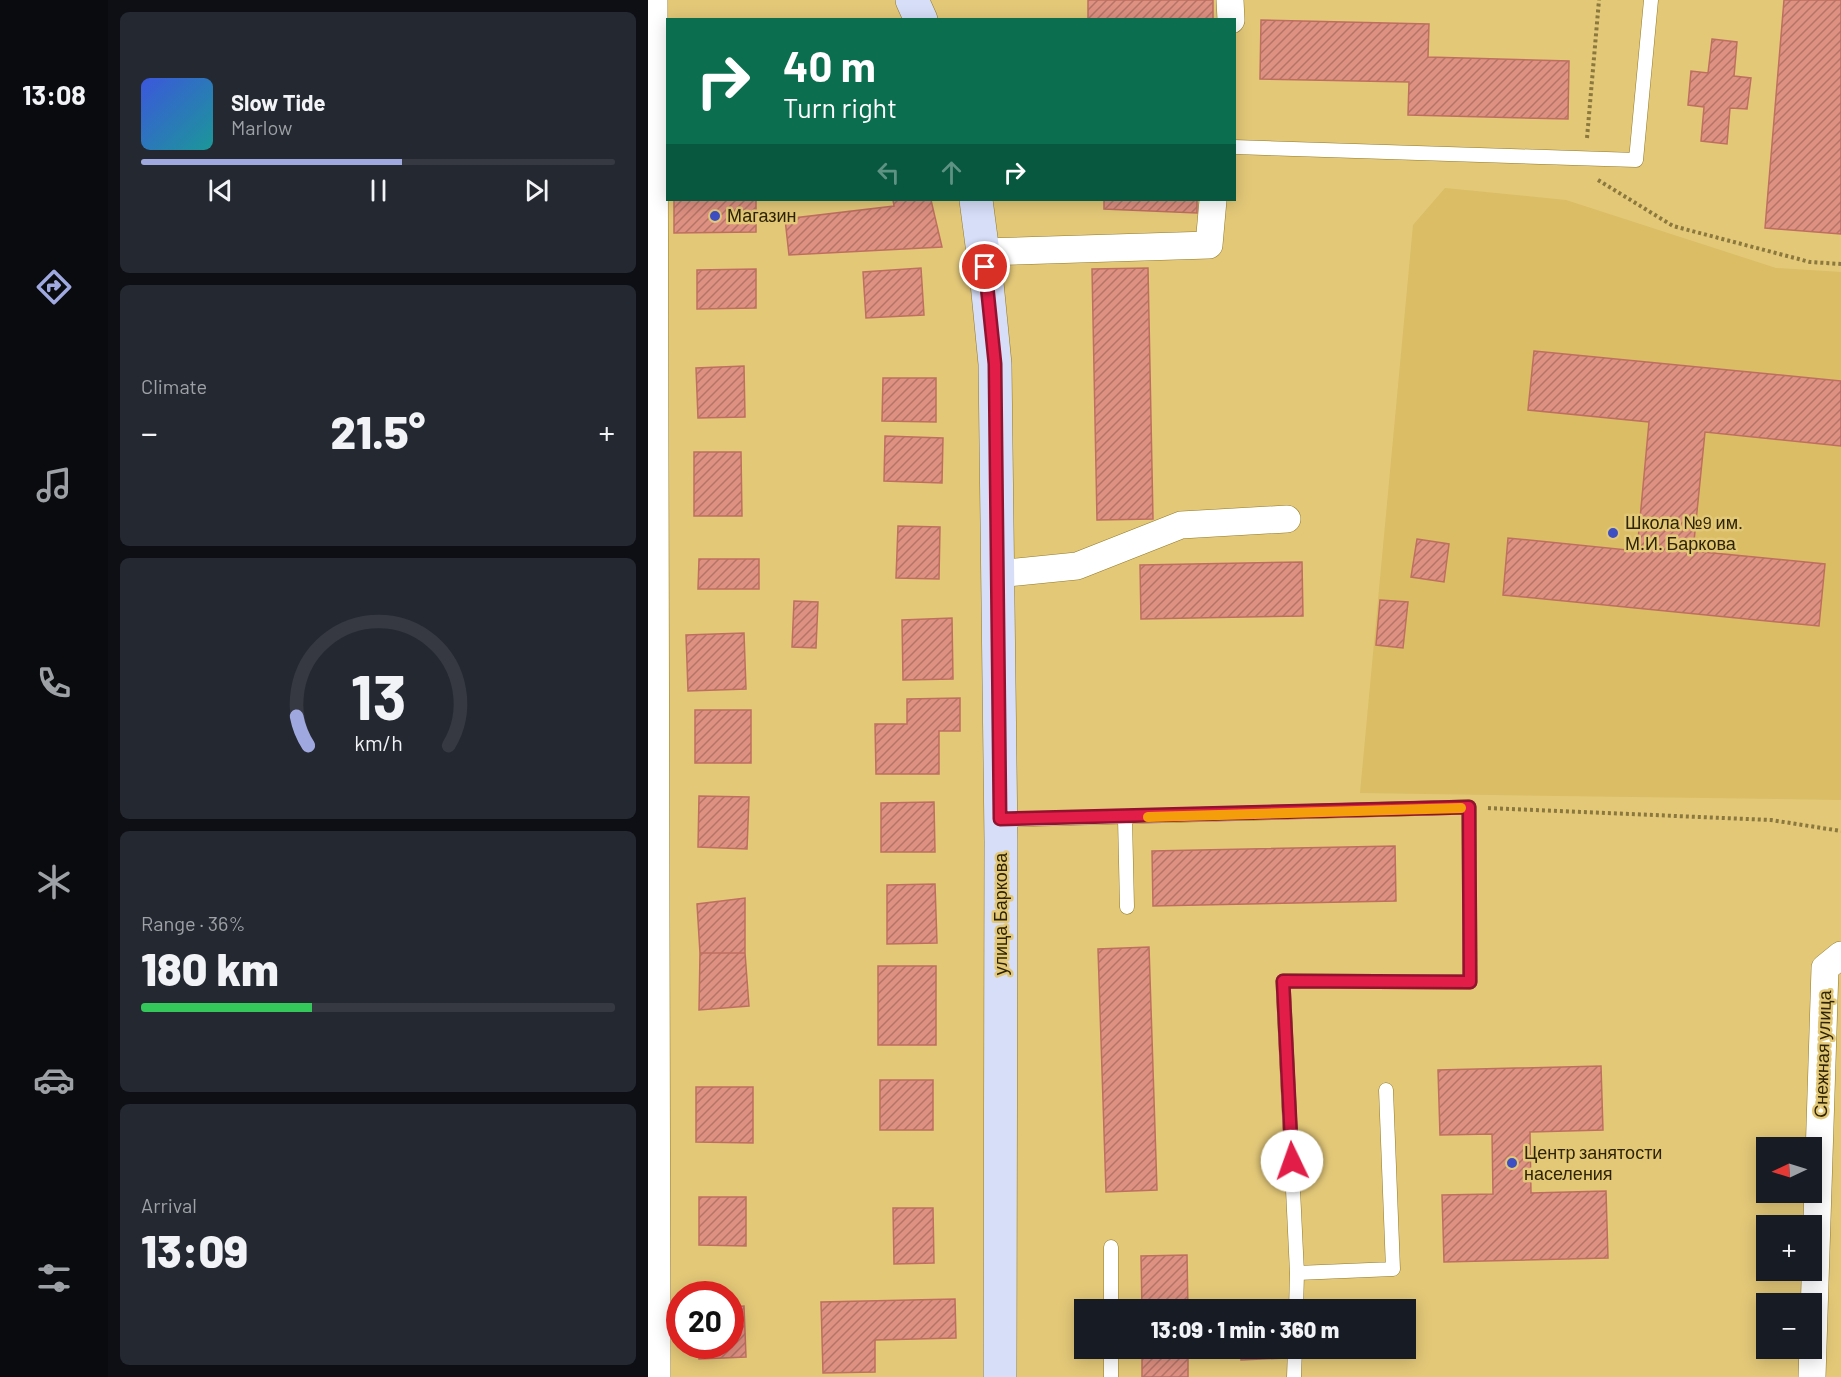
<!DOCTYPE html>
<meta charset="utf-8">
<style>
:root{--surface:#171b24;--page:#242831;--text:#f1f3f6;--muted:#9ea1a6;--line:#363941;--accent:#a0a9df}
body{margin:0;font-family:Barlow,sans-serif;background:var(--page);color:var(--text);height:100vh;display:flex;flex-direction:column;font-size:22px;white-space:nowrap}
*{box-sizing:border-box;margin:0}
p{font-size:20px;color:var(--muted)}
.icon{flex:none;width:33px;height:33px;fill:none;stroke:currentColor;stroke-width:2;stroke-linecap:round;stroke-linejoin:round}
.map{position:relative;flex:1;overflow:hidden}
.side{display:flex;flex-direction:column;gap:12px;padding:12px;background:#0d0f14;width:540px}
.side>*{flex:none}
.guide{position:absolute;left:18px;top:18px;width:570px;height:183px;border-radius:0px;box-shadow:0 3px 15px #0003;background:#0b6e4f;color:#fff;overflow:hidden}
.needle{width:39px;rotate:266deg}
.tools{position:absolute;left:1108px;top:1137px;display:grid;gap:12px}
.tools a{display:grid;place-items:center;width:66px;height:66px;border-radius:0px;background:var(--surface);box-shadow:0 3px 15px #0003;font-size:30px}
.speed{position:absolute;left:18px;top:1281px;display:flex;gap:12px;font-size:30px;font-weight:700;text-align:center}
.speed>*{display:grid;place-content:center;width:78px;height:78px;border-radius:50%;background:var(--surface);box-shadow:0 3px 15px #0003;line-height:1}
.speed .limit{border:9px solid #d22;background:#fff;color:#111}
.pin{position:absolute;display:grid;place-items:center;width:51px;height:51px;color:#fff;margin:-26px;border:3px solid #fff;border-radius:50%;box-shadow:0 2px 6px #0007}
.me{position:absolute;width:66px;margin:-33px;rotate:357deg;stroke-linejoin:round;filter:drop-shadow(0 0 4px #0008)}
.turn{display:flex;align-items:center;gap:21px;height:126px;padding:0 18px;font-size:27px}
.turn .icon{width:78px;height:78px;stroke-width:2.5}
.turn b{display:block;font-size:42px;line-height:51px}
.lanes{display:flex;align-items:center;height:57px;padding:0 18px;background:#0003;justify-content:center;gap:30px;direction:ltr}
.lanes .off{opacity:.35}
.big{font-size:45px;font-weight:800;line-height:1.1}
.side .card{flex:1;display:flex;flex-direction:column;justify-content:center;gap:9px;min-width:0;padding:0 21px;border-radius:9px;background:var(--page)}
.side .dial{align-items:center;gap:0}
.dial svg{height:156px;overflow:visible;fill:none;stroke:var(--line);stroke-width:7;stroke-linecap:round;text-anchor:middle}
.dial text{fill:var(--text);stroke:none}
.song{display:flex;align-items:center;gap:18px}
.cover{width:72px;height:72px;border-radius:9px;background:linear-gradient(135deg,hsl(230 70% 55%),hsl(180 70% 35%))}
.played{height:6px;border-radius:3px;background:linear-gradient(90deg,var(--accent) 55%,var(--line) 55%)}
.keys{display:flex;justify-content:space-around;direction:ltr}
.heat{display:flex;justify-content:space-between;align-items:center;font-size:33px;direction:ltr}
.charge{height:9px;border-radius:4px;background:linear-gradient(90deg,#34c759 36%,var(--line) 0)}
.trip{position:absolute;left:426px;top:1299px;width:342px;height:60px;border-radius:0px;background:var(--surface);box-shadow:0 3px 15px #0003;font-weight:800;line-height:60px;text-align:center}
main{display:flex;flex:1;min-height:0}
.tabs{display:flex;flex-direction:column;width:108px;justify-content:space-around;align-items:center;background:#090b0e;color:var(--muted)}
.tabs .icon{width:42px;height:42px}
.tabs .on{color:var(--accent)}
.tabs b{font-size:27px;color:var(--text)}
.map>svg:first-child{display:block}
</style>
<main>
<nav class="tabs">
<b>13:08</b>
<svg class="icon on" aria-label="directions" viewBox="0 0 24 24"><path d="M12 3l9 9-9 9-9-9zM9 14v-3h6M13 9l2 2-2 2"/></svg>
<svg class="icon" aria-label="music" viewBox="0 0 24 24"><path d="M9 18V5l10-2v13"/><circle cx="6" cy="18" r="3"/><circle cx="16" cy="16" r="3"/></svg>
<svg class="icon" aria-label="phone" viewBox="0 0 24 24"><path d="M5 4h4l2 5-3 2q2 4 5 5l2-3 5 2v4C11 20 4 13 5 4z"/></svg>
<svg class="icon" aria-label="climate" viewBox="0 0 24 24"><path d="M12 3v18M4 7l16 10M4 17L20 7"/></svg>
<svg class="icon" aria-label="car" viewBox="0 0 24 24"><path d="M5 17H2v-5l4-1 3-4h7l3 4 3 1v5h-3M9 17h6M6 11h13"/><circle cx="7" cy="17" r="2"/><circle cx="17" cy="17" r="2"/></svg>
<svg class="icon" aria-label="filters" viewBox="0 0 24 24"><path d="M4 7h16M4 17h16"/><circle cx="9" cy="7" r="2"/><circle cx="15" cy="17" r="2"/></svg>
</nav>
<section class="side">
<div class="card">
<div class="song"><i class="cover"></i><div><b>Slow Tide</b><p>Marlow</p></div></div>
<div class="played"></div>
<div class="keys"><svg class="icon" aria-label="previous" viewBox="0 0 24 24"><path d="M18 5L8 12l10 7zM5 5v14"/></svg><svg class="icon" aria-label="pause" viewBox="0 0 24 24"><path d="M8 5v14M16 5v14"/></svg><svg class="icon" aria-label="next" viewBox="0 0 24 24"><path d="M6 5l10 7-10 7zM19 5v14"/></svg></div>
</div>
<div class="card"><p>Climate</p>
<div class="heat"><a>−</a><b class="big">21.5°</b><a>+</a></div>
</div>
<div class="card dial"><svg viewBox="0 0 100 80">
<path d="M14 69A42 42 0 1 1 86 69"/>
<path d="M14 69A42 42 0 0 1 8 54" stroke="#a0a9df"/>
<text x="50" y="56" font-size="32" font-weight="700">13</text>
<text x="50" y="72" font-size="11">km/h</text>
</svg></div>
<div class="card"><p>Range · 36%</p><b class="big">180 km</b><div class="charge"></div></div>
<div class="card"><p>Arrival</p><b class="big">13:09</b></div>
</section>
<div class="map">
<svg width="1193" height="1377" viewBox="0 0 1193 1377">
<defs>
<pattern id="building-hatch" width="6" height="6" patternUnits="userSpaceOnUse" patternTransform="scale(1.5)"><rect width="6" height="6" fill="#de9081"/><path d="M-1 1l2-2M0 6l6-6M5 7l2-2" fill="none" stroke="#b47567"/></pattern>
</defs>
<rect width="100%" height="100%" fill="#e3c878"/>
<path fill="#dabd64" d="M797 188 918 200 1128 268 1193 272V800L712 793 765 225Z"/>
<path fill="url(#building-hatch)" stroke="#bf6f60" stroke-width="1.5" d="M440 0H565V20H440Z
M1136 0H1193V234L1117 228Z
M613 20 781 24 780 57 921 61 920 119 760 115 761 82 612 79Z
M1064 39 1089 42 1086 76 1103 78 1099 109 1082 108 1079 144 1053 141 1056 107 1040 105 1043 71 1060 73Z
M26 200H108V232L26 233Z
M245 200H283L294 247 141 255 137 219 246 206Z
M456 200H549V213L456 209Z
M273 268 276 315 218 318 215 272Z
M500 268 505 519 449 520 444 269Z
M108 269V308L49 309V270Z
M886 351 1193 381V446L1057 432 1045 551 1177 564 1171 626 855 595 860 538 989 551 1001 422 880 410Z
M96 366 97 417 50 418 48 368Z
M235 378H288V422L234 421Z
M237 436 295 438 294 483 236 481Z
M46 452H93L94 516H46Z
M250 526 292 527 291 579 248 578Z
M769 539 801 544 796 582 763 577Z
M51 559H111V589H50Z
M654 562 655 616 493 619 492 565Z
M732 600 760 602 755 648 728 645Z
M146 601 170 602 168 648 144 647Z
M304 618 305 679 255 680 254 620Z
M96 633 98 689 40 691 38 635Z
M312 698V731H291V774H228L227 724H259V699Z
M47 710H103V763H47Z
M51 796 101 797 99 849 50 847Z
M286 802 287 852H233V803Z
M747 846 748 901 505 906 504 851Z
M287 884 289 943 239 944V885Z
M97 898V953H52L49 904Z
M501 947 509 1190 458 1192 450 949Z
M52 953H97L101 1006 51 1010Z
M230 966H288V1045H230Z
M953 1066 955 1130 882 1132 883 1193 958 1191 960 1258 796 1262 794 1195 845 1194 844 1134 792 1135 790 1070Z
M232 1080H285V1130H232Z
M48 1087H105V1143L48 1142Z
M51 1197H98V1246L51 1245Z
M245 1208H285L286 1263 246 1264Z
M539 1255 540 1310H494L493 1256Z
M307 1299 308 1338 227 1340V1372L175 1373 173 1302Z
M96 1306 98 1357 51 1359V1346H82V1307Z
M494 1348H540V1377H494Z
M593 1348H638V1358L593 1360Z"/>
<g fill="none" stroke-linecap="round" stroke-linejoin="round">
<g stroke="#937926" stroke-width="15">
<path id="lane" d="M586 147 988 160 1003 0
M477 818 479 907
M352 820 821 807 822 982 635 981 649 1273 648 1310
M463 1247V1310
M649 1273 745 1269 738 1090
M463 1348V1377
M646 1377 647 1348"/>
</g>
<g stroke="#937926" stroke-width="28">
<path id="street" d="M6 0 9 1377
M582 0 583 20
M335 252 561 245 565 200
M349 574 429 566 533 525 639 519
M1164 1377 1177 968 1193 955"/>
</g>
<g stroke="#937926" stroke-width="34">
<path id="secondary" d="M264 0 273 20
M328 200 339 283 347 364 353 841 352 1377"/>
</g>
<path stroke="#8b783e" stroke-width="4" stroke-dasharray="3 3" stroke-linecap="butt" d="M939 138 951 0
M950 180 1025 226 1162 262 1193 264
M840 808 1123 820 1193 831"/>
<use href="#lane" stroke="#fff" stroke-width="14"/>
<use href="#street" stroke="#fff" stroke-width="27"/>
<use href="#secondary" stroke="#d6def8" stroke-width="33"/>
</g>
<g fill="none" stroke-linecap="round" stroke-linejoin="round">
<g stroke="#92132f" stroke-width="15">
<path id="route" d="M337 267 347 364 352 819 821 807 822 982 635 981 644 1161"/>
</g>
<use href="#route" stroke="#e11d48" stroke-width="10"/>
<path stroke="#f59e0b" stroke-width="10" d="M500 817 813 808"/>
</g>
<g fill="#3e4fc3" stroke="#e3c878" stroke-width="2">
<circle cx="67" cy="216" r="6"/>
<circle cx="965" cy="533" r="6"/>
<circle cx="864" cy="1163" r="6"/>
</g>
<g text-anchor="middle" stroke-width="5" stroke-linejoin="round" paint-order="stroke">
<g font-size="18" fill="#2f2402" stroke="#e3c878" text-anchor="start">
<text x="79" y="222">Магазин</text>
<text x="977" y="529">Школа №9 им.<tspan x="977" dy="21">М.И. Баркова</tspan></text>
<text x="876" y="1159">Центр занятости<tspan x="876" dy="21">населения</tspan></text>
</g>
<g font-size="18" fill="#2f2402" stroke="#e3c878">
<text transform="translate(353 914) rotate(-90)" y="6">улица Баркова</text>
<text transform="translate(1175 1054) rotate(-88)" y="6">Снежная улица</text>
</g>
</g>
</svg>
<div class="tools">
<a><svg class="needle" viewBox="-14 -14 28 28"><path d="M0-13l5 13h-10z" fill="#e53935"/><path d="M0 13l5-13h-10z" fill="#9ea1a6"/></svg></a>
<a>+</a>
<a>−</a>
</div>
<div class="speed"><div class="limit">20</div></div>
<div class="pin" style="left:337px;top:267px;background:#d93025"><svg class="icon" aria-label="arrive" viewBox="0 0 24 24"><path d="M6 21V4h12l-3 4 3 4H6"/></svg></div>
<svg class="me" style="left:644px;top:1161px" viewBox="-20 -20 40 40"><circle r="19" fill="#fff"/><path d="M0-13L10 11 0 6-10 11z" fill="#e11d48"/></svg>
<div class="trip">13:09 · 1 min · 360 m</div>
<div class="guide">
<div class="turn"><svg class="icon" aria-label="right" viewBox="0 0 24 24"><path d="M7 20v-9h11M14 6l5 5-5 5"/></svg><div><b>40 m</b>Turn right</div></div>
<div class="lanes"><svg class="icon off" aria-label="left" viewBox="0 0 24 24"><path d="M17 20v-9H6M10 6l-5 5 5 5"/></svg><svg class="icon off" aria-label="ahead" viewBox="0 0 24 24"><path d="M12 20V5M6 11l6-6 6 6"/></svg><svg class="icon" aria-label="right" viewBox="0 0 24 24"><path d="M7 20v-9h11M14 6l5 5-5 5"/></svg></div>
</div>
</div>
</main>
